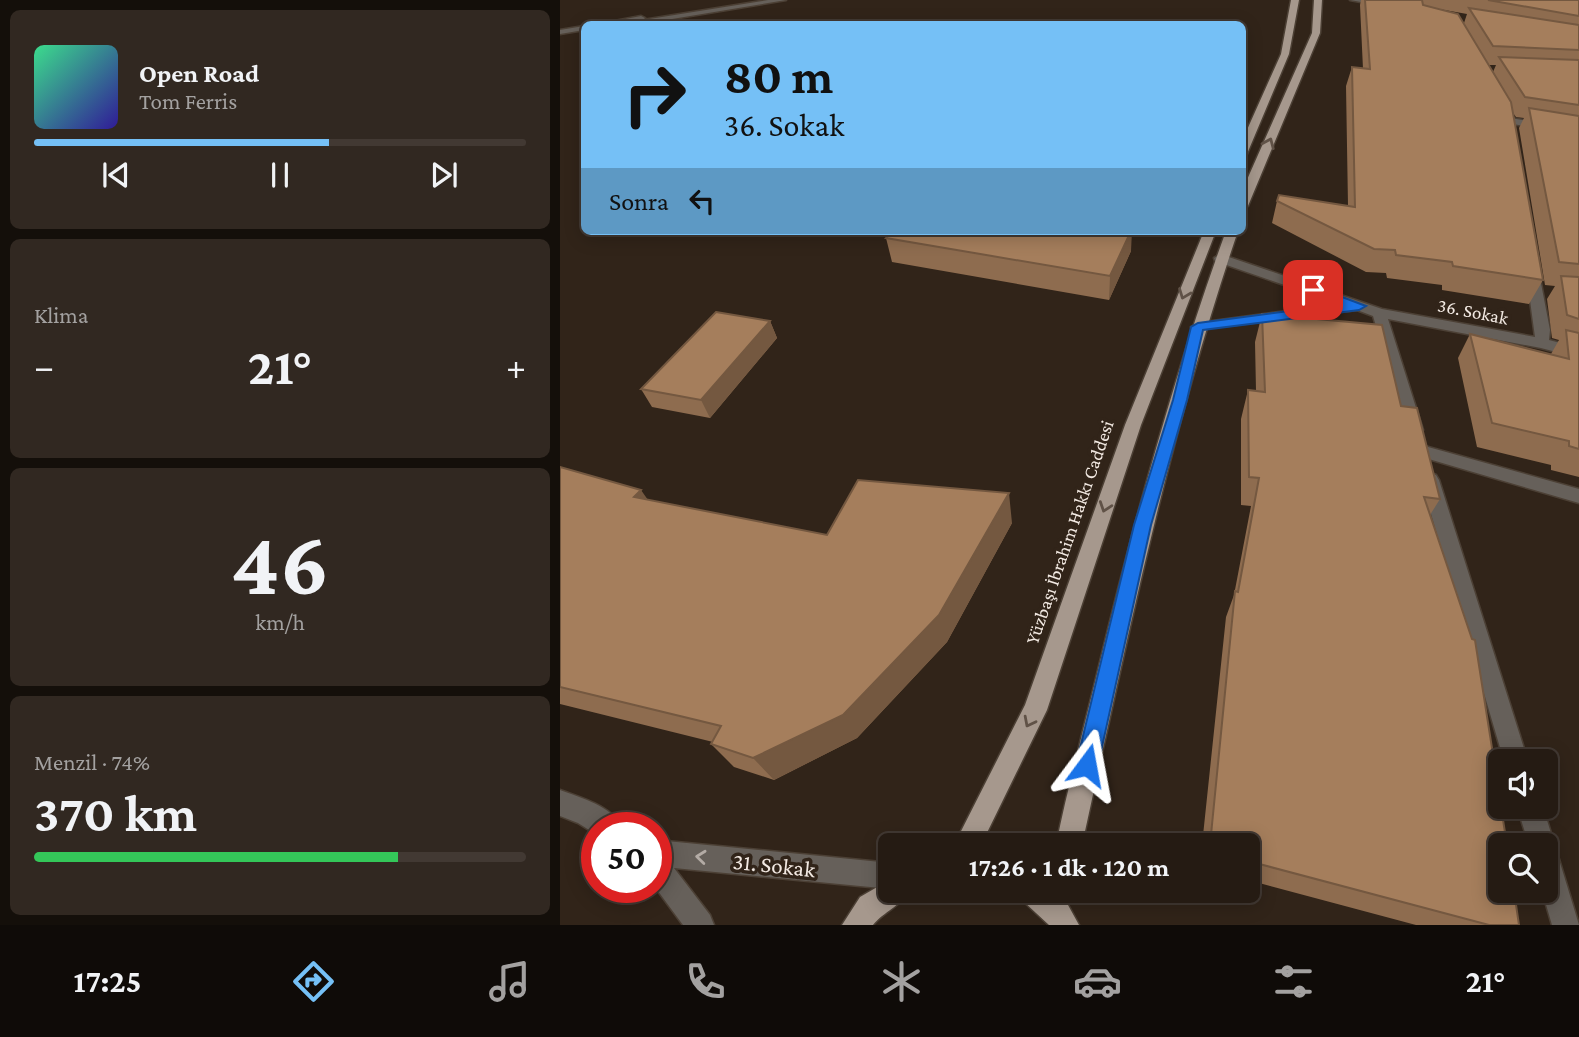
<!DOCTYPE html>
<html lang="tr">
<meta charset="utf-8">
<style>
:root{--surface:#251b13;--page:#312821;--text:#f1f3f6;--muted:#a3a1a0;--line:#423933;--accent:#75c0f6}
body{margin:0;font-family:"Crimson Pro",serif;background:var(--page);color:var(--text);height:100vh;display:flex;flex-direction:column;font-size:26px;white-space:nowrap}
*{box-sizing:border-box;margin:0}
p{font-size:23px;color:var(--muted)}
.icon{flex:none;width:38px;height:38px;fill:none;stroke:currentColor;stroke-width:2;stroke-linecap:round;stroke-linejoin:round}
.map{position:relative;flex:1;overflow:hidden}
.drawer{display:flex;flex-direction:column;gap:10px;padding:10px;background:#140f0a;width:560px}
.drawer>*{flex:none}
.guide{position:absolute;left:21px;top:21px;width:665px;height:214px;border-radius:10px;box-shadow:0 4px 18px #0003,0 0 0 2px var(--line);background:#75c0f6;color:#111;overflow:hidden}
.fabs{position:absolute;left:928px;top:749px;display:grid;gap:14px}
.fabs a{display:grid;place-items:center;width:70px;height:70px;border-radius:10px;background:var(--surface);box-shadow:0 4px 18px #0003,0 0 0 2px var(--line);font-size:35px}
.speed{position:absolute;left:21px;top:812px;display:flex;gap:14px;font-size:35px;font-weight:700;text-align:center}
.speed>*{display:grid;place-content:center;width:91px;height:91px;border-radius:50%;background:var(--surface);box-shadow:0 4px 18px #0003,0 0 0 2px var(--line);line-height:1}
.speed .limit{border:10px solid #d22;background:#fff;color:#111}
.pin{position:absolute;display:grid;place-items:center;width:60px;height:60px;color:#fff;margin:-30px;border-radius:14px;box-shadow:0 4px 10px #0006}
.me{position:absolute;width:77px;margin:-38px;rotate:13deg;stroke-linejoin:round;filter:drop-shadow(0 0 5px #0008)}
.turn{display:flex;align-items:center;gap:24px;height:147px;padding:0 28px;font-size:32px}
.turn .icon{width:91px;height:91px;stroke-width:2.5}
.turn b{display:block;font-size:49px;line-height:60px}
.then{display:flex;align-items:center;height:66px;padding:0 28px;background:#0003;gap:14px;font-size:26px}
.big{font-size:52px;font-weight:700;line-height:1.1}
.drawer .tile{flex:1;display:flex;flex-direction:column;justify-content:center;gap:10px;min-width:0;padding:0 24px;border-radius:10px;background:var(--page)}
.drawer .dial{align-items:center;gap:0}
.dial b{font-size:91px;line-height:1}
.song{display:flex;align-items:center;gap:21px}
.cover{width:84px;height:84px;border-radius:10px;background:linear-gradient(135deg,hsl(150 70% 55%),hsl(250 70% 35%))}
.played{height:7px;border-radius:4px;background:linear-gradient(90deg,var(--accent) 60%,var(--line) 60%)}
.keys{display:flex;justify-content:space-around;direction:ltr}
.heat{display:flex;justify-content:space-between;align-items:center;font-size:38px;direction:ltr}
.charge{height:10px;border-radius:5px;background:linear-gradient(90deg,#34c759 74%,var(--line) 0)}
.trip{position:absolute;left:318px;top:833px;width:382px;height:70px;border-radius:10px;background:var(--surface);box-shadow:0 4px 18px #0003,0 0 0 2px var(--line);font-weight:700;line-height:70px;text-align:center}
.tabs{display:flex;height:112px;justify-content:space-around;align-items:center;background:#0f0b08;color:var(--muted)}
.tabs .icon{width:49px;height:49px}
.tabs .selected{color:var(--accent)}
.tabs b{font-size:32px;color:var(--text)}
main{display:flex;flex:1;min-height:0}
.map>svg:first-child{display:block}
</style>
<main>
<section class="drawer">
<div class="tile">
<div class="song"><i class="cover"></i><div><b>Open Road</b><p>Tom Ferris</p></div></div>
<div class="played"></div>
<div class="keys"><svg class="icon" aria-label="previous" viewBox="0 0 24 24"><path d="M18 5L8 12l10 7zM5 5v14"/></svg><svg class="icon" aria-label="pause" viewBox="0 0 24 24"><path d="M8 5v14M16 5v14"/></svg><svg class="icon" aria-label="next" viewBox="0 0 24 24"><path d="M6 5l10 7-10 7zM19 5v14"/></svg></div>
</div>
<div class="tile"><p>Klima</p>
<div class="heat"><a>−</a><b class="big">21°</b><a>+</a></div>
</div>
<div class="tile dial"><b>46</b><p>km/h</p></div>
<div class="tile"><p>Menzil · 74%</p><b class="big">370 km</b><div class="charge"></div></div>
</section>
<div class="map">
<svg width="1019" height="925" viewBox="0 0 1019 925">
<rect width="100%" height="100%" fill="#312419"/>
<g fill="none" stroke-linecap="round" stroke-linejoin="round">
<g stroke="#4c4035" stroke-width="3">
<path id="minor" d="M208 0H226L82 24H68L69 22 39 24 81 16 85 18 83 20Z
M790 0H810L827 4 823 6Z
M24 26V30L0 34V30Z
M950 118 1019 129V135L947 123 945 121Z
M660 254 822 309 975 337 966 271 973 267 978 268 990 330 989 340 1019 348V358L981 348 828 319 863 430 855 436 847 430 813 316 797 310 633 330 631 327 638 323 779 304 655 261 654 258Z
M861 445 1019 489V503L855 455 852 451 855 447Z
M870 473 876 475 879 480 968 761H944L861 480 864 475Z
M0 790C21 798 53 806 62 828H37V835L18 823 0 816Z
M957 807H983L1019 925H992L982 891H985V845H969Z
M96 840 331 863V889L114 868 150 915 154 925H123L95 887Z"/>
</g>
<g stroke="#4c4035" stroke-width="3">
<path id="major" d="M731 0H739L729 54 687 154 682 157V141L721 54Z
M754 0H762L760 33 688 206 682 209V191L752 33Z
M644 231H656L581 425 487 710 421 845H394L465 705 565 425Z
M666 231H678C610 431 567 639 522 845H496C508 786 524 728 538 670 574 522 614 374 666 231Z
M331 879V891H347C341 907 324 911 313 925H282L300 897Z
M459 891H511L508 905 519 925H489L463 901Z"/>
</g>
<use href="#minor" fill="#66605a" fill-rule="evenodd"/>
<use href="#major" fill="#a6988d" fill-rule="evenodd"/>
</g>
<path fill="#8e6c4f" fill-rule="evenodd" d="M801 0H1019V477L991 470V465L917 447 898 358 910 334 991 354 999 340 992 338 987 299 995 286 985 285 959 128 964 118 956 117 953 113 983 280 969 304 882 290V285L827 278 826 273 806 272 712 223 717 201 788 206 786 86 792 67 803 69 800 5ZM879 9 907 14 904 23ZM929 65H936L933 72Z
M187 231H226L221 237Z
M326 238 571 251 549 300 332 262Z
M702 314 841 406 880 499 870 515 959 925H856L688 880V845H642L666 617 674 595 691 506 681 505V419L688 390 696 391 695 342Z
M210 321 217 338 150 418 92 407 81 389Z
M0 467 88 500 267 535 452 523 387 642 297 738 214 780 174 767 151 744 153 742 0 704Z"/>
<path fill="#745840" d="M219 231H226L221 237Z
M571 231H572L571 251 549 300 550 276Z
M210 321 217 338 150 418 141 400Z
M81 490 102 520 74 497Z
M449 493 452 523 387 642 297 738 214 780 193 758Z"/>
<path fill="#a57e5c" stroke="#745840" stroke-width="2" d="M805 0H862L863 5 898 14 951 102 983 280 893 266 892 262 836 255 835 250 814 249 717 201 719 195 795 207 792 67 810 69Z
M928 0H1019V16Z
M909 8 1019 25V50L933 46Z
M939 57 1019 60V105L965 97Z
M969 108 1019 116V264L999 262Z
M333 231H571L550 276 326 238Z
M1001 276 1019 277V319L1007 315Z
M156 312 210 321 141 400 81 389Z
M702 314 822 325 841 406 857 408 880 499 864 497 912 639 915 640 940 799V807H941L947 845H940V891H954L959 925H929L688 861V845H650L675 591 678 592 699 478 689 477 688 390 705 392Z
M1006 330 1019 333V449L1009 446V441L932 423 910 334 1009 359Z
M0 467 81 490 74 497 267 535 298 480 449 493 379 615 283 715 193 758 151 744 161 726 0 687Z"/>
<defs><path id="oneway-chevron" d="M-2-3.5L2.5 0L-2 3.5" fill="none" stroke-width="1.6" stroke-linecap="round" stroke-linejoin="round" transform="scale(1.75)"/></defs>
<g stroke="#605247">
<use href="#oneway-chevron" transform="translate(709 143) rotate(-67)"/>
<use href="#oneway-chevron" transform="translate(624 294) rotate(111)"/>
<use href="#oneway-chevron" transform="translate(545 507) rotate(109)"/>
<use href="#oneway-chevron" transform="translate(469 722) rotate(117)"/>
</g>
<use stroke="#b3aba5" href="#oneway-chevron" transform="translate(141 857) rotate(-174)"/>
<path fill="#1a73e8" stroke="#114b97" stroke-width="2" d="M753 286 806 306 799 310 643 330 627 400 591 525 538 765 535 773 527 776 519 773 516 765 574 525 613 400 631 327 638 323 782 304 748 293 747 290Z"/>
<g text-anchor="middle" stroke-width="7" stroke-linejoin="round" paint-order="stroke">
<g font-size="19" fill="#f2e9e2" stroke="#312419">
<text transform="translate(913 311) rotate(11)" y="7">36. Sokak</text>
<text transform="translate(509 532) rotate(-71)" y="7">Yüzbaşı İbrahim Hakkı Caddesi</text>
</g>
<g font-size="23" fill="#f2e9e2" stroke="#312419">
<text transform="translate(214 865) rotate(6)" y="8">31. Sokak</text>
</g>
</g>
</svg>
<div class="fabs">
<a><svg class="icon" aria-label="sound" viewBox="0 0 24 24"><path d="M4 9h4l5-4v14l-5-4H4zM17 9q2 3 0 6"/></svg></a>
<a><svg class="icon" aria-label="search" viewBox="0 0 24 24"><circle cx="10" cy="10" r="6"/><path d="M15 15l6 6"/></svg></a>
</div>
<div class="speed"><div class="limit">50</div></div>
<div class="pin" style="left:753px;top:290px;background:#d93025"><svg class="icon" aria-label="arrive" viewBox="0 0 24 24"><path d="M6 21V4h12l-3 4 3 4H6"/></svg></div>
<svg class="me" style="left:527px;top:765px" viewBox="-20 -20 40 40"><path d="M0-17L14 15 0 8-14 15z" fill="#1a73e8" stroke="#fff" stroke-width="4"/></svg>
<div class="trip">17:26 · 1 dk · 120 m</div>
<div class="guide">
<div class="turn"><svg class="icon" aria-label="right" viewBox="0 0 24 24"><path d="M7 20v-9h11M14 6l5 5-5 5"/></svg><div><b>80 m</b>36. Sokak</div></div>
<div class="then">Sonra<svg class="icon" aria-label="left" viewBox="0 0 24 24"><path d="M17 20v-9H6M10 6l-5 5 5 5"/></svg></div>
</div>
</div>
</main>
<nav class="tabs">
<b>17:25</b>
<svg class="icon selected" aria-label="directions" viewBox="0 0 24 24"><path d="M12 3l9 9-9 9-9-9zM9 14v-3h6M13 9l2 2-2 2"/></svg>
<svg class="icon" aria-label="music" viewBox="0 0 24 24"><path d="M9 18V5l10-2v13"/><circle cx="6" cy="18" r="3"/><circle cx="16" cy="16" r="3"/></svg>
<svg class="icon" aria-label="phone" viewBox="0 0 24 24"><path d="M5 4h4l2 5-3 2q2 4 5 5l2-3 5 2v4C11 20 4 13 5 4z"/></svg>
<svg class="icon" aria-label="climate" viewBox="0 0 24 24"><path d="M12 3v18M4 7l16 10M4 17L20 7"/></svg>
<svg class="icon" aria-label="car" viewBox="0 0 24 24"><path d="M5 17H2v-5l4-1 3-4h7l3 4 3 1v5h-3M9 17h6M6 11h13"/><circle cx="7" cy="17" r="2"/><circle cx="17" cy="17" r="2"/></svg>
<svg class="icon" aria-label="filters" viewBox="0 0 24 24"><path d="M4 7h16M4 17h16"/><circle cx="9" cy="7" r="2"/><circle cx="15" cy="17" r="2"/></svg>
<b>21°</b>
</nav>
